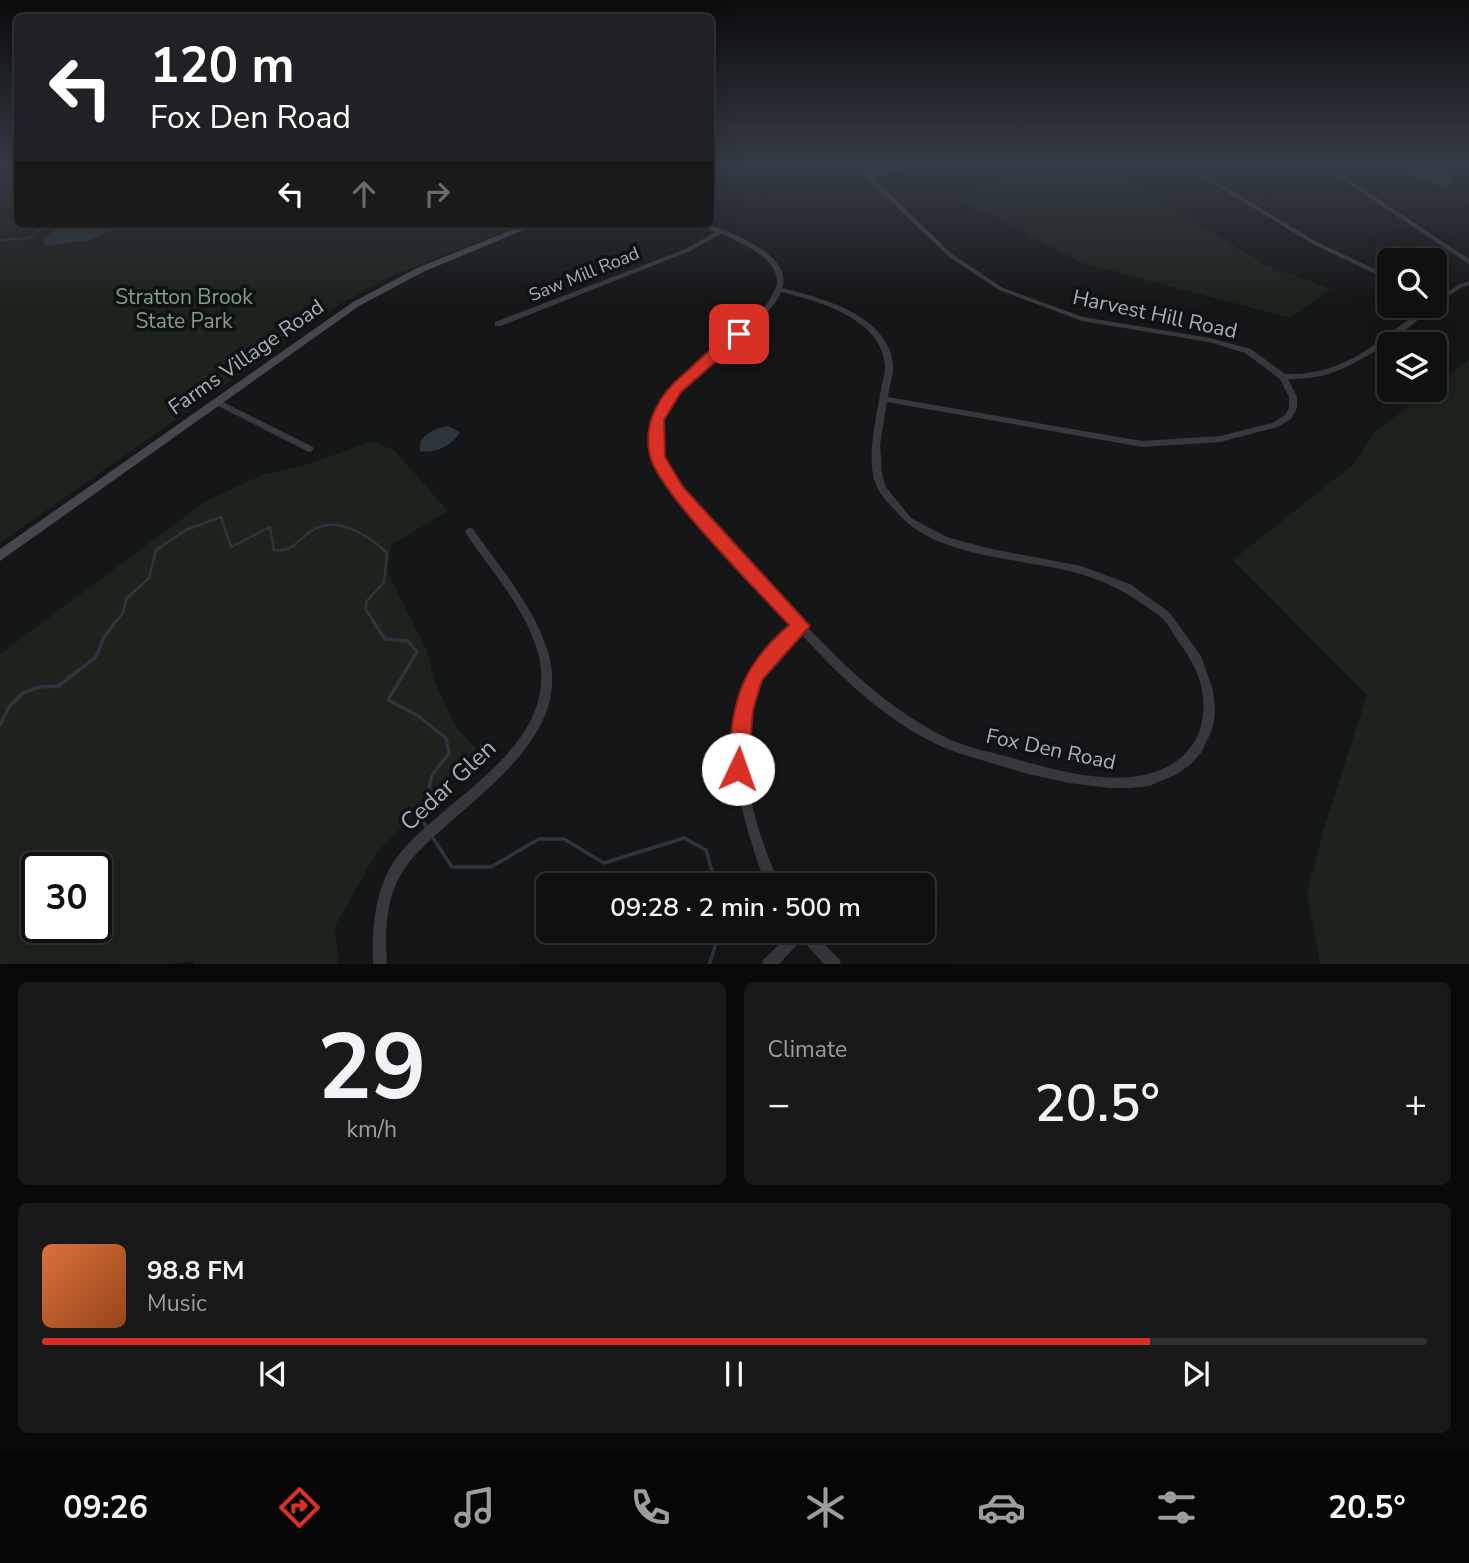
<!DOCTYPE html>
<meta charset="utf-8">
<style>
:root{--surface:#101011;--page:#19191a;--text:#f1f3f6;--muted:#9c9d9f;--line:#303031;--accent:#d93025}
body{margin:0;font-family:"Nunito Sans",sans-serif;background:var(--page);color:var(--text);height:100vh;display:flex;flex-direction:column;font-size:26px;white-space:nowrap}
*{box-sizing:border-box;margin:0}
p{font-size:23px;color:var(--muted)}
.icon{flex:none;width:38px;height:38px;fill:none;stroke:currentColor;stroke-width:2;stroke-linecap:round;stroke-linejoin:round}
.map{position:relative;height:964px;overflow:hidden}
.sheet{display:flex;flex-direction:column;gap:18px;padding:18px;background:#090909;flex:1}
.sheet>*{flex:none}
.banner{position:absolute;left:14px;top:14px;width:700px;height:214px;border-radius:10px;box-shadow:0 7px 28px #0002,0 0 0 2px var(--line);background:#202124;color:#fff;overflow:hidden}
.tools{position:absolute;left:1377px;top:248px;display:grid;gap:14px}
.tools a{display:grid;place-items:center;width:70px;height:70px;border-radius:10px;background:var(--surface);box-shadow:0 7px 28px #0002,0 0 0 2px var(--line);font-size:35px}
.speed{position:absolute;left:21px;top:852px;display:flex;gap:14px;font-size:35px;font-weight:700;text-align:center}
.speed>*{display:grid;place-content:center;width:91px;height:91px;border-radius:50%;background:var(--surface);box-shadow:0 7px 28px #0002,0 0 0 2px var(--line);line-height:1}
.speed .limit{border:4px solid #111;border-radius:10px;background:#fff;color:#111}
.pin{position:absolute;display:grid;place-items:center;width:60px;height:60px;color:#fff;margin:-30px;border-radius:14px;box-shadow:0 4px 10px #0006}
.me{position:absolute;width:77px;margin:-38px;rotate:3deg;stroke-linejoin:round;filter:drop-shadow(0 0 5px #0008)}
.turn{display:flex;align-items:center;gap:24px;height:147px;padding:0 21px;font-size:32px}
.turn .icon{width:91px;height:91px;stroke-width:2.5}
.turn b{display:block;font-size:49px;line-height:60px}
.lanes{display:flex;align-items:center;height:66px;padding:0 21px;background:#0003;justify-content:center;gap:35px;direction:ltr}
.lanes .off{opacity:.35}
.big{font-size:52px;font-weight:600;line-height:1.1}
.sheet .card{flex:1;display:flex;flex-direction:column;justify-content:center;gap:10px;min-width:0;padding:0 24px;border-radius:10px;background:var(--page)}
.sheet .dial{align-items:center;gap:0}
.dial b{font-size:91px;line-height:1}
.song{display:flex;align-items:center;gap:21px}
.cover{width:84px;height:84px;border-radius:10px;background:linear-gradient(135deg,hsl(20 70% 55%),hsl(20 70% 35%))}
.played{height:7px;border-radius:4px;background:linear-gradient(90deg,var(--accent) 80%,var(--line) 80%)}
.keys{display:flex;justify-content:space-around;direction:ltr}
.heat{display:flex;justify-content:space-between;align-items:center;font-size:38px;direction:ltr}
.sheet .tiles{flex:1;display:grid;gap:18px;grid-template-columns:1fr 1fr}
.card:last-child{grid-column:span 2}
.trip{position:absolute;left:536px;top:873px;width:399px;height:70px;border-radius:10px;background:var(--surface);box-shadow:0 7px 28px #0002,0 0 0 2px var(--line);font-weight:600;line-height:70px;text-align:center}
.menu{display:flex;height:112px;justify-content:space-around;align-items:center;background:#060607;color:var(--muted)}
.menu .icon{width:49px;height:49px}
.menu .active{color:var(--accent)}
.menu b{font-size:32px;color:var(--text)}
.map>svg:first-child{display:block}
</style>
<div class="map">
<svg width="1469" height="965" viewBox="0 0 1469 965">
<rect width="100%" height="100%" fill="#151617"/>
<path fill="#1c221c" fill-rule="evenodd" d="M0 167H17L18 224H523L389 277 339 305 0 543Z
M1038 167H1105L1266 265 1331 289 1290 318 1082 263 955 198Z
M1469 360V964H1320L1307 893 1323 831 1367 695 1233 560 1354 464 1375 432 1429 390H1435V386Z
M373 441 395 451 448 511 391 545 388 573 427 650 433 678 456 727 477 750 377 852 335 926 339 964 195 965 193 961 163 965 0 964V654L206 501 262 475 305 465ZM37 868H96V928H37Z"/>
<path fill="#2c353b" d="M1398 167H1444L1456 181C1436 194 1416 174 1398 167Z
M64 224H127L89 240 47 246 43 243 45 237Z
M448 426 460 432C452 446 435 454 420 451 417 436 435 428 448 426Z"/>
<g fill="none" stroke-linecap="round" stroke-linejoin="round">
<path stroke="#2c353b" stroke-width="2" d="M0 240 28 238 50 224"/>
<path stroke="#2c353b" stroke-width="2.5" d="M115 623 123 613 126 599 149 578 156 550 186 530 221 517 231 547 270 527 274 550C291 552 295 544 307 534 333 512 367 534 387 553L384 582 366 602V610L375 623"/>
<path stroke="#2c353b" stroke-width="3.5" d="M373 621 385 639 408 641 417 652 388 700 417 715 446 738 449 753 432 775 422 819 428 830
M0 725 9 707 23 693 39 687 58 686 96 657 104 637 116 621
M431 835 452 867H491L539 839H564L604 863 684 838 706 850 716 886
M709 965 720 931"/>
<path fill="#37383c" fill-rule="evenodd" d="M855 167H861L869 174 903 167H913L912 168 872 177 952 254 1003 288 1083 317 1210 338 1251 349 1285 374C1296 374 1307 374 1318 371 1359 363 1393 330 1426 306H1434C1406 332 1358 367 1321 376 1310 378 1299 379 1288 379L1297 397V408L1291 419 1278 427 1220 442 1142 447 887 402 880 445 882 475 886 487 911 518 947 537 987 548 1081 566 1130 584 1169 612 1201 656 1213 690 1215 710 1214 721 1211 732 1201 753 1190 765 1175 775 1149 786 1130 788H1110L1069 783 1028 774 958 753C896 731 844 681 800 633 787 646 774 658 764 673 725 735 753 824 780 886H767C758 866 752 845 746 824 728 758 725 699 774 645 780 638 787 632 794 626 772 603 752 578 730 555 700 522 655 487 651 439 647 394 706 355 737 331 750 320 766 310 773 293 774 292 777 285 777 284 779 258 740 242 721 234L690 251 501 326H495V322L686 249 715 232 701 224C711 224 719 228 728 232 748 240 792 260 782 288 822 298 888 315 893 364 894 374 889 387 888 397L1142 441 1220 436 1272 423 1285 415 1289 408V397L1280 379 1245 353 1209 342 1082 321 999 290 948 256ZM781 292C818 301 880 318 885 364 886 372 882 382 881 390 878 406 875 421 873 437 871 453 870 474 878 489 882 497 889 504 895 510 934 560 1024 557 1081 574 1103 581 1123 590 1141 603 1148 608 1157 613 1163 619 1169 625 1173 634 1178 641 1195 664 1206 685 1203 715 1201 734 1193 748 1178 760 1133 794 1058 771 1009 757 990 752 969 748 951 740 874 704 816 637 760 575 737 550 713 526 691 501 682 490 673 479 666 466 660 452 656 434 660 419 671 385 714 356 741 335 756 322 773 311 781 292Z
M1185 167H1192L1317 242 1390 276V281L1313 244Z
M1323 167H1330L1469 259V264Z
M1469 281V285L1462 287 1435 305V300L1458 285Z
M217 399 313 447 314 449 310 452 307 451 214 404 213 402 214 400Z
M470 528 473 529C500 568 534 606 548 652 571 727 495 782 447 825 430 840 411 856 400 876 385 903 385 935 387 965H373C372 931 374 896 391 866 402 848 419 833 435 819 483 777 558 728 538 653 526 609 492 572 467 535L465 532 467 529Z
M793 931H811L840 960 841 965H825L802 940 778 965H762L763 960Z"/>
<path fill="#45474c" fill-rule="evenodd" d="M526 224H538L423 272 359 306 0 561V549L353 302 417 268Z"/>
</g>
<linearGradient id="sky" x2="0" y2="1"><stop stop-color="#0c0c0d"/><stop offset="0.55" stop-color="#353c47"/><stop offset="1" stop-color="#353c47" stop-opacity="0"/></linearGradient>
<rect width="1469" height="302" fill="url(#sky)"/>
<path fill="#d93025" stroke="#8d1f18" stroke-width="2" d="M739 330 746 334 744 337 681 392 664 420 665 457 683 487 810 626 762 680 753 710 748 769 745 776 738 779 730 776 727 769C734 703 736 671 789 625 759 592 659 493 650 456 642 423 660 393 685 373 699 361 723 335 739 330Z"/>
<g text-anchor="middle" stroke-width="7" stroke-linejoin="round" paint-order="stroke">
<g font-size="18" fill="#a8adb7" stroke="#101112">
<text transform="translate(584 274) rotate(-22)" y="6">Saw Mill Road</text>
</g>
<g font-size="21" fill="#80a181" stroke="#101112">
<text x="184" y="304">Stratton Brook<tspan x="184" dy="24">State Park</tspan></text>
</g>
<g font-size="21" fill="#a8adb7" stroke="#101112">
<text transform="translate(1155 314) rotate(12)" y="7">Harvest Hill Road</text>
<text transform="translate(246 357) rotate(-35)" y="7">Farms Village Road</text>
<text transform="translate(1051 749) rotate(12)" y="7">Fox Den Road</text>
</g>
<g font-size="24" fill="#a8adb7" stroke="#101112">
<text transform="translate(448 785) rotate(-43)" y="8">Cedar Glen</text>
</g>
</g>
</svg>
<div class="tools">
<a><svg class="icon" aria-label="search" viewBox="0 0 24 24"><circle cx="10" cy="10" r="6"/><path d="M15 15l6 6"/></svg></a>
<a><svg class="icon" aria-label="layers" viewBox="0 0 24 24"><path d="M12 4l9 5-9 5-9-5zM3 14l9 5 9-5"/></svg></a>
</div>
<div class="speed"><div class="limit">30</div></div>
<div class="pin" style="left:739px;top:334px;background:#d93025"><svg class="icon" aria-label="arrive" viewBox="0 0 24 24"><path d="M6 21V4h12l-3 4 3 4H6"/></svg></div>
<svg class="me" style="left:738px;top:769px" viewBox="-20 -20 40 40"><circle r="19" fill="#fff"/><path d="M0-13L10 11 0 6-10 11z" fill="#d93025"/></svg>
<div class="trip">09:28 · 2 min · 500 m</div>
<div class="banner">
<div class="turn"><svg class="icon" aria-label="left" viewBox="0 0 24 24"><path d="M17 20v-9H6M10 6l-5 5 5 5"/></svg><div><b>120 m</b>Fox Den Road</div></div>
<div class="lanes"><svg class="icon" aria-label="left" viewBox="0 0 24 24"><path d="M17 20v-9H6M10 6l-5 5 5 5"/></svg><svg class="icon off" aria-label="ahead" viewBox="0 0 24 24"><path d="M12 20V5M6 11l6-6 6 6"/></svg><svg class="icon off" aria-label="right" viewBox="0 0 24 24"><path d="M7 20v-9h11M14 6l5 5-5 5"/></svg></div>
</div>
</div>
<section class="sheet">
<div class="tiles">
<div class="card dial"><b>29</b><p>km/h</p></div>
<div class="card"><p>Climate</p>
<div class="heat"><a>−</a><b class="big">20.5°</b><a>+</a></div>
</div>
<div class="card">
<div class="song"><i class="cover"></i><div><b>98.8 FM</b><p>Music</p></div></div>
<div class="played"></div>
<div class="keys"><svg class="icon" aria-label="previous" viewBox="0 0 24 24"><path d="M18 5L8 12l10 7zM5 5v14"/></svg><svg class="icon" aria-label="pause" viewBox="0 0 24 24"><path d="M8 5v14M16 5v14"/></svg><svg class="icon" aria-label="next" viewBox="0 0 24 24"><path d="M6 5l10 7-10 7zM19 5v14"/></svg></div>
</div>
</div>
</section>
<nav class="menu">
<b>09:26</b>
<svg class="icon active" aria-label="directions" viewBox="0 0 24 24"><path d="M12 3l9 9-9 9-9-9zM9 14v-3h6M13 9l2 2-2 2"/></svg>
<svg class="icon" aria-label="music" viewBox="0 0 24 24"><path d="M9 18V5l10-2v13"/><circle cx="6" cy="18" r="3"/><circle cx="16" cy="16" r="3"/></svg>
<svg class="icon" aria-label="phone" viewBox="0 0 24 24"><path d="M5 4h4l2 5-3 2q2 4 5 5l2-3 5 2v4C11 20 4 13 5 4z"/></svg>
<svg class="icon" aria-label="climate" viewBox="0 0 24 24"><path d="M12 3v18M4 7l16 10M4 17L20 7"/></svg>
<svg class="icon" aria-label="car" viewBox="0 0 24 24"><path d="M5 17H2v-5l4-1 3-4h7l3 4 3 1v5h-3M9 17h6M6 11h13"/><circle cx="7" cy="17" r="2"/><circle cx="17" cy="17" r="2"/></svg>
<svg class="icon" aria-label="filters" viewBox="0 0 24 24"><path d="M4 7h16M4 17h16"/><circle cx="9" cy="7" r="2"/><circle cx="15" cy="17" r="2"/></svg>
<b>20.5°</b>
</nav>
